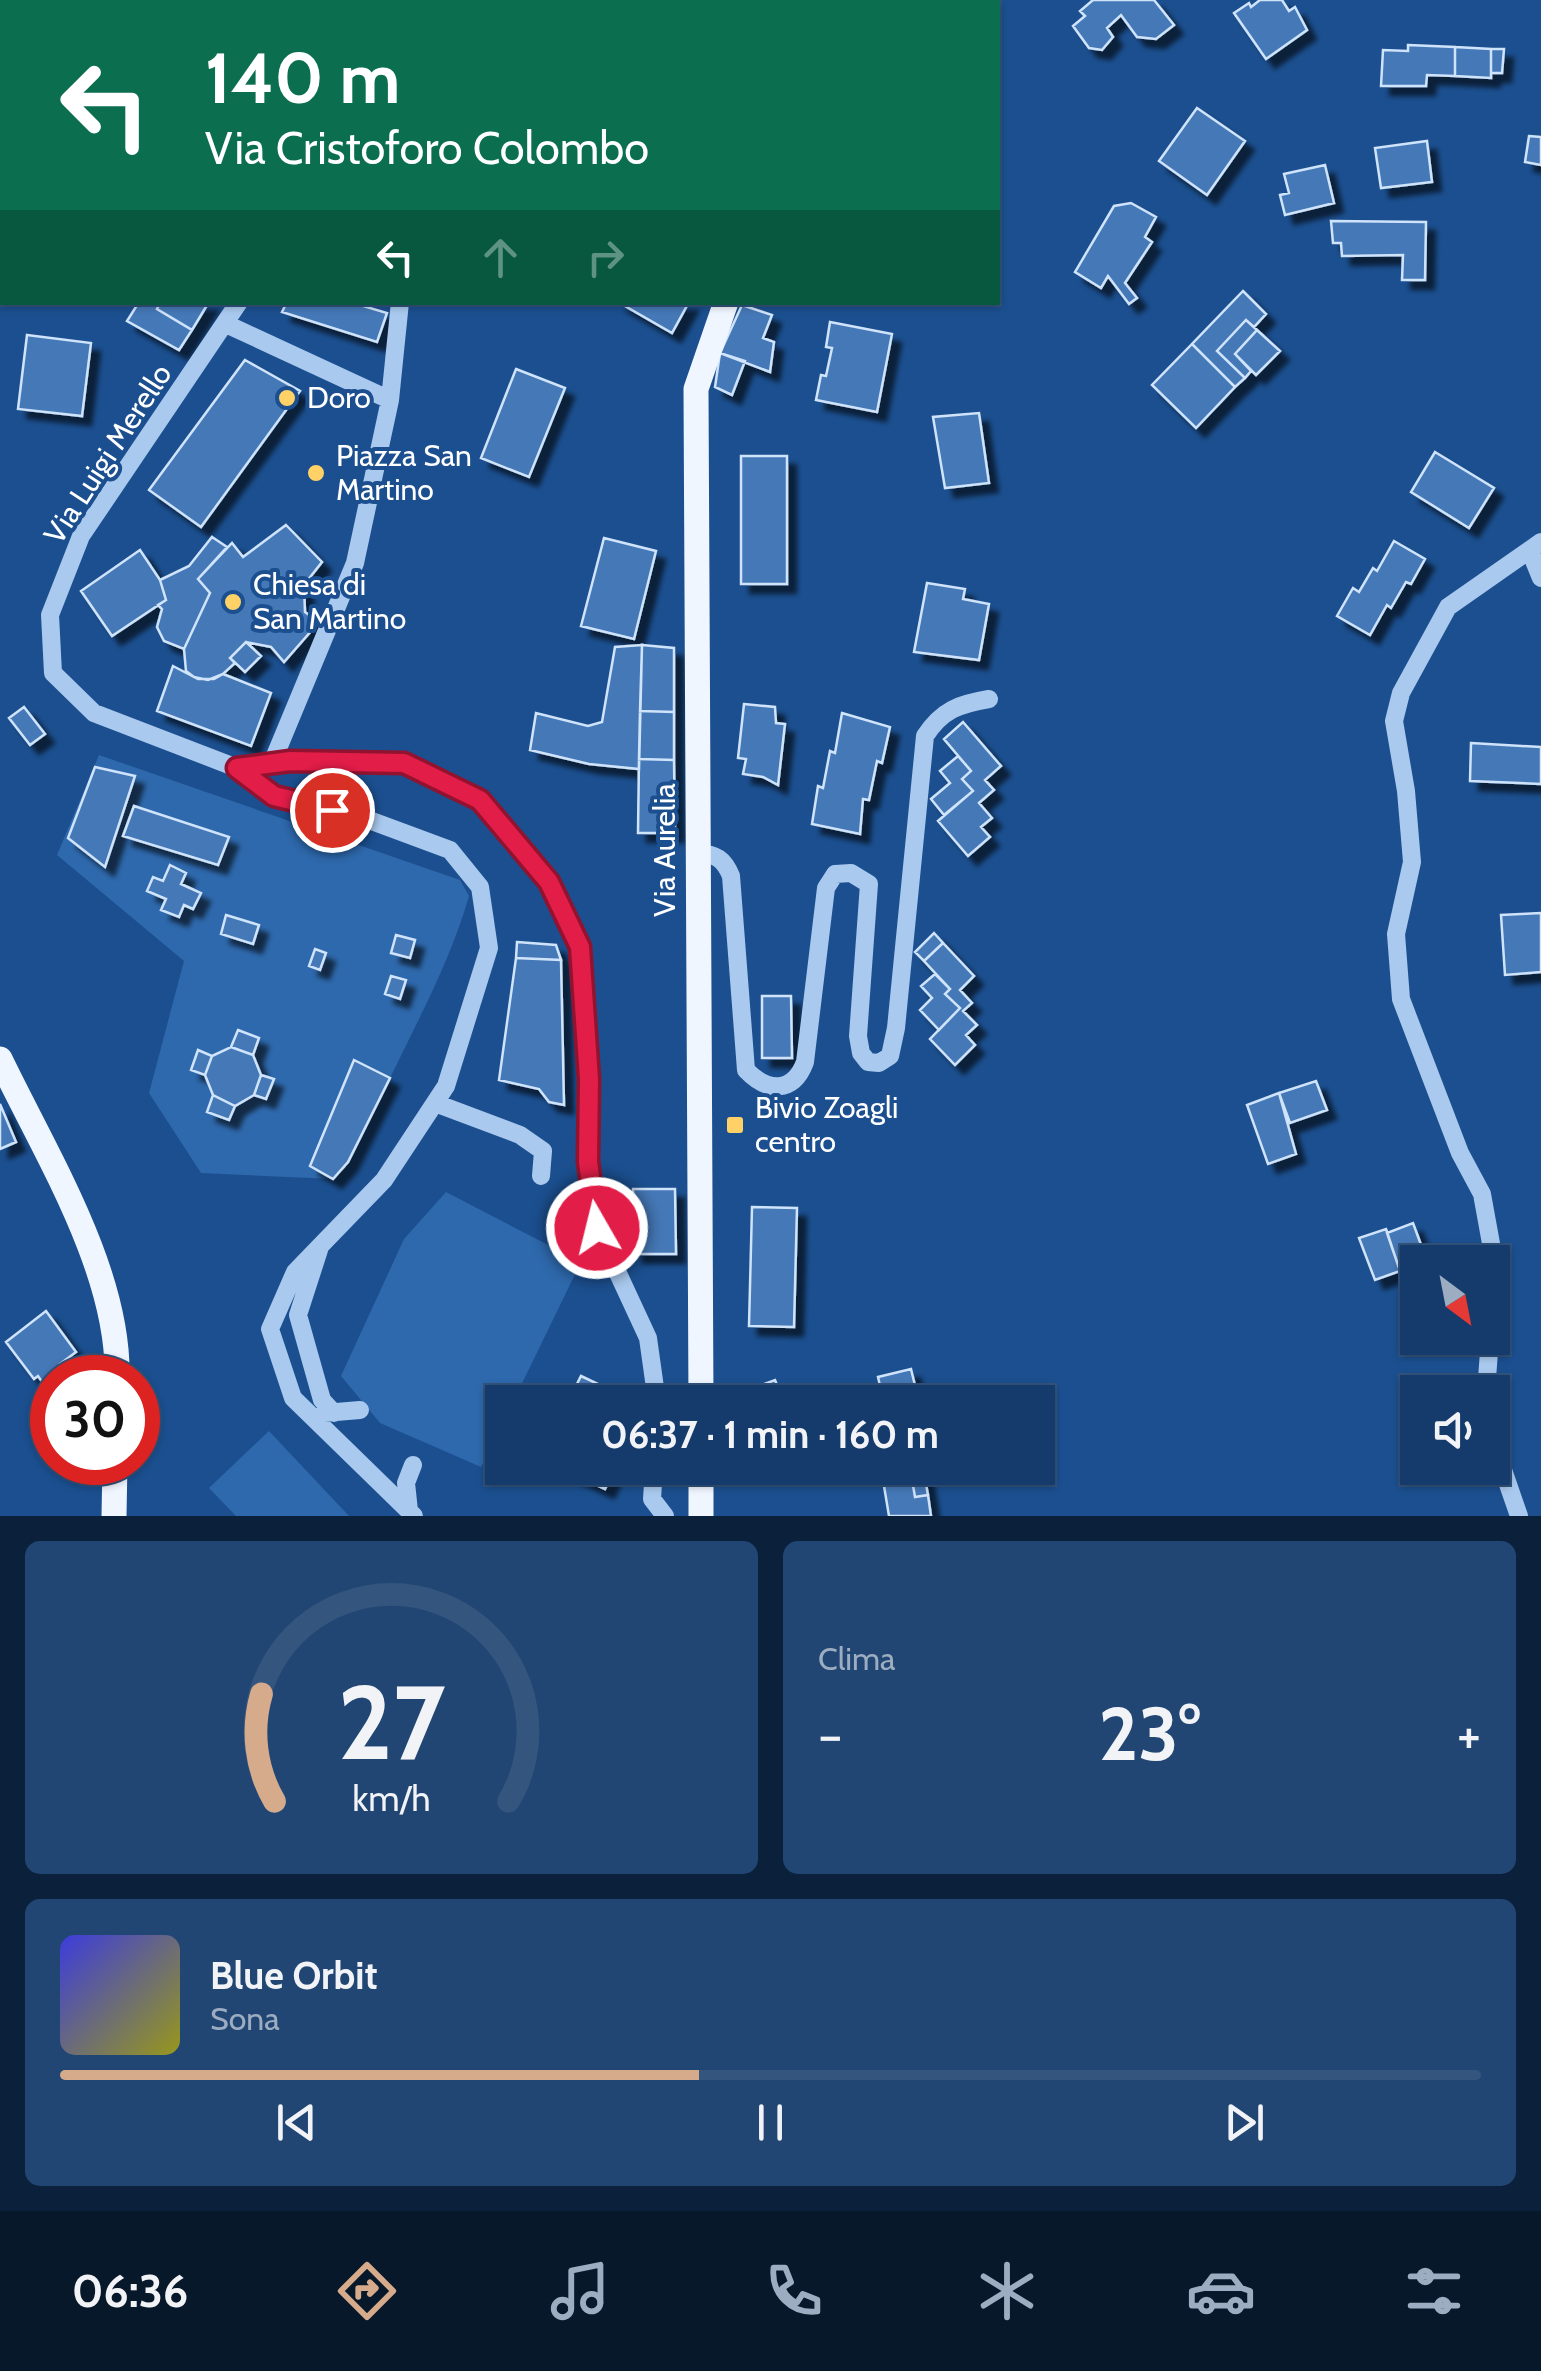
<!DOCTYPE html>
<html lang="it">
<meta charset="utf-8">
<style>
:root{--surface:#143b6b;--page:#214673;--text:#f1f3f6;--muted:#9dadc1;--line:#33557e;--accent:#d6ab8b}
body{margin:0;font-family:Cabin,sans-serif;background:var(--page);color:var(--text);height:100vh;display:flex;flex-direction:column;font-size:38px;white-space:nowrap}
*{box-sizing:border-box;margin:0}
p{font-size:32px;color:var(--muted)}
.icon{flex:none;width:55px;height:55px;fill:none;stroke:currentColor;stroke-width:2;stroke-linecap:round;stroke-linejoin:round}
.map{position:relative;height:1516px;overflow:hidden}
.sheet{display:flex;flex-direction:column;gap:25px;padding:25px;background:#0b203b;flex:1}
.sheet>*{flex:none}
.banner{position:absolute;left:0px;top:0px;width:1000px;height:305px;box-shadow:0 2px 8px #0004,0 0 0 2px var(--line);background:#0b6e4f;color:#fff;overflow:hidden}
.needle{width:65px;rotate:148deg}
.fabs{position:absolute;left:1400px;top:1245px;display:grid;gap:20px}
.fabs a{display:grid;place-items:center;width:110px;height:110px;border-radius:0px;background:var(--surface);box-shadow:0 2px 8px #0004,0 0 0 2px var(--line);font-size:50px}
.speed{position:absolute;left:30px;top:1355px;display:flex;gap:20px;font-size:50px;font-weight:700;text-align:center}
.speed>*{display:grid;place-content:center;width:130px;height:130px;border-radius:50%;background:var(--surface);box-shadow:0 2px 8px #0004,0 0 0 2px var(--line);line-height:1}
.speed .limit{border:15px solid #d22;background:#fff;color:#111}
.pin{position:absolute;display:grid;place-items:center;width:85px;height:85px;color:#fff;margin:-42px;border:5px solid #fff;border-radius:50%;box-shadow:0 2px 10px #0007}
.me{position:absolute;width:110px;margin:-55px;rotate:352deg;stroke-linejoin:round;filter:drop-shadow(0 0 8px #0008)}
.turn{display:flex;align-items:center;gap:35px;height:210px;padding:0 40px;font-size:45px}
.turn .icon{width:130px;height:130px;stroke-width:2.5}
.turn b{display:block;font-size:70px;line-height:85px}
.lanes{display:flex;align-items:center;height:95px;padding:0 40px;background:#0003;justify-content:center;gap:50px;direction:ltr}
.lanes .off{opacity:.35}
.big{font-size:75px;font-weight:700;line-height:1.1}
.sheet .card{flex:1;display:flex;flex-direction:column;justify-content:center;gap:15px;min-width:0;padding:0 35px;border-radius:15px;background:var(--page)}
.sheet .dial{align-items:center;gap:0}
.dial svg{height:260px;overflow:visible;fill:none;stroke:var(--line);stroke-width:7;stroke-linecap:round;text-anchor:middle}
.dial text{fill:var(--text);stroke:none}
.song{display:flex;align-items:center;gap:30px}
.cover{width:120px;height:120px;border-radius:15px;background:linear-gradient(135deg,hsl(240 70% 55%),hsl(60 70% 35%))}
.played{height:10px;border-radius:5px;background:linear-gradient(90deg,var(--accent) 45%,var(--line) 45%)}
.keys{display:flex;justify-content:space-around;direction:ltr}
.heat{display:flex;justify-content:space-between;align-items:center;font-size:55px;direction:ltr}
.sheet .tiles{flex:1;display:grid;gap:25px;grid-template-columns:1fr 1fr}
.card:last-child{grid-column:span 2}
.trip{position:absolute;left:485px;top:1385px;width:570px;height:100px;border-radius:0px;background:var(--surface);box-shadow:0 2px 8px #0004,0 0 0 2px var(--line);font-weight:700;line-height:100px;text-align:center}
.dock{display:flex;height:160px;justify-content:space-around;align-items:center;background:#08182b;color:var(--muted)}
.dock .icon{width:70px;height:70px}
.dock .selected{color:var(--accent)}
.dock b{font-size:45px;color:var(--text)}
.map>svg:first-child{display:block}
</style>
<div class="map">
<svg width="1541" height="1516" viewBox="0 0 1541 1516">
<defs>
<filter id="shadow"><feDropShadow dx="9" dy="9" stdDeviation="2.5" flood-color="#0009"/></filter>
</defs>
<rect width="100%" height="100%" fill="#1b4f8f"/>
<path fill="#2e69ad" d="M99 755 460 880 469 896C451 959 421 1014 393 1072 374 1109 360 1147 333 1179L201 1173 149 1093 184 961 57 855Z
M446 1192 581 1262 513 1402H502V1424L481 1467 380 1423 341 1376 404 1239Z
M269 1431 349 1516H236L209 1488Z"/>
<path fill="#4478b7" stroke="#cfe3fa" stroke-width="2.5" filter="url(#shadow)" d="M42 0H111V2H42Z
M549 0H608L609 2H549Z
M1093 0H1154L1174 25 1156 39 1137 37 1121 15 1107 28 1113 37 1102 50 1089 48 1073 26 1085 16 1080 11Z
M1260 0H1282L1289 11 1295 7 1307 30 1266 59 1234 13 1249 3 1251 7Z
M1408 45 1455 47V76L1427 75 1426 86H1381L1383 50 1408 51Z
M1455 47 1491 49V78L1455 76Z
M1491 49H1504L1502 73H1491Z
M1197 108 1245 141 1207 195 1159 161Z
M1529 136 1541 137V165L1525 162Z
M1427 141 1432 182 1381 188 1375 148Z
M1325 165 1334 203 1285 215 1280 195 1289 193 1284 174Z
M1131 203 1156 217 1145 237 1152 242 1125 283 1137 298 1129 304 1108 276 1101 288 1075 272 1114 206Z
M1331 221 1426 222 1425 280H1402L1403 255 1342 256 1341 243H1333Z
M1243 291 1266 314 1254 327 1246 320 1217 351 1245 378 1235 387 1192 344Z
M139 302H161L157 309 192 330 179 350 127 321Z
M161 302H209L192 330 157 309Z
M287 302H350L387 313 377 342 282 312Z
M618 302H689L672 333Z
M742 305 772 315 763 338 774 342 770 372 720 353Z
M1246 320 1257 330 1235 354 1251 371 1245 378 1217 351Z
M830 322 892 334 877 412 816 400 821 375 826 376 832 348 826 347Z
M1257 330 1280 351 1256 375 1235 354Z
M27 335 91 343 82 416 18 409Z
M1192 344 1235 387 1196 428 1152 385Z
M720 353 745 361 732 395 715 387Z
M245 360 300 391 201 527 149 490Z
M516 369 565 388 529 477 481 458Z
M979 413 989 483 945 488 933 417Z
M1435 452 1494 488 1469 528 1411 492Z
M741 456H787V584H741Z
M286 525 322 562 304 585 305 612 319 622 284 662 271 647 246 642 230 658 235 663 223 674 208 680 194 677 186 671 184 649 210 593 198 579 232 543 243 557Z
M212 537 227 547 198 579 210 593 184 649 164 641 157 627 162 609 158 605 166 600 160 580 189 566Z
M604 538 656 551 634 639 581 626Z
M1394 541 1425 559 1411 584 1406 582 1391 608 1387 605 1370 635 1337 616 1353 588 1359 592 1373 568 1377 571Z
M140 550 160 580 166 600 112 636 81 591Z
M927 583 965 589 963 599 989 604 979 660 914 652Z
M246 642 261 656 245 672 230 658Z
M642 645 639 769 589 764 530 750 536 713 588 726 602 722 615 647Z
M642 645 674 648V712L640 711Z
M173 666 198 679H214L223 674 271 693 251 746 157 711Z
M744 704 775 707 776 723 785 724 778 785 763 777 743 774 746 759 738 758Z
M24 707 45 734 30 745 9 718Z
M640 711 674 712V760L639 759Z
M842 713 890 727 882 763 877 761 869 800 863 799 860 834 812 824 818 786 823 788 830 751 835 753Z
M963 722 1001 766 985 780 994 790 979 803 992 818 981 827 990 837 968 856 938 821 973 791 962 779 971 771 944 739Z
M1471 743 1541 747V784L1470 781Z
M958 756 971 771 962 779 973 791 944 815 931 799 950 783 940 771Z
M639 759 674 760 675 833H638Z
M95 767 135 776 105 867 68 838Z
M134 806 229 837 218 865 123 836Z
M170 865 186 873 181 884 201 893 193 909 184 905 179 917 161 910 166 899 147 891 153 877 163 881Z
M1541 913V972L1505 975 1501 915Z
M226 915 259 925 253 944 221 934Z
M934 933 943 943 924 961 915 952Z
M396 935 415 940 410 958 391 953Z
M517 942 556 945 561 960 516 958Z
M943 943 974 976 960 990 972 1003 963 1011 977 1025 966 1035 975 1045 955 1065 930 1039 960 1008 945 994 950 989 924 961Z
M315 949 326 953 320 970 309 966Z
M516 958 561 960 564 1105 549 1102 539 1089 499 1080Z
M935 974 950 989 945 994 960 1008 939 1030 920 1010 932 998 921 986Z
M391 976 406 980 400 999 385 994Z
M762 996H791L792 1058H762Z
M238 1030 259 1038 253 1055 231 1047Z
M231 1047 253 1055 261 1075 254 1095 235 1106 213 1095 205 1075 212 1056Z
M198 1050 212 1056 205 1075 191 1070Z
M354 1060 390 1078 348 1162 333 1179 310 1166Z
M261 1075 274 1079 266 1099 254 1095Z
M1316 1081 1327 1110 1290 1123 1279 1093Z
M1279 1093 1296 1154 1268 1164 1247 1105Z
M213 1095 235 1106 229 1120 207 1112Z
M0 1104 16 1142 0 1149Z
M633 1189H675L676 1254H634Z
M752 1207 797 1208 794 1327 749 1326Z
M1413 1223 1427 1261 1400 1271 1387 1233Z
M1386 1229 1400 1271 1375 1280 1359 1238Z
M46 1311 76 1352 60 1364 70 1378H52L50 1393 38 1376 34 1379 6 1342Z
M911 1369 919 1402H878L877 1400 883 1399 878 1377Z
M581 1376 615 1392 610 1402H568Z
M775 1380 784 1402H749L745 1391Z
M560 1468H615L605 1489Z
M881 1468H910L915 1497 928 1495 931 1516H889Z
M910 1468H923L928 1495 915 1497Z"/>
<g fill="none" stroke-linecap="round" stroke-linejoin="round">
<path stroke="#a9c9ee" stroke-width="18" d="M450 2 451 0
M826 2V0
M239 302 81 536 50 615 53 673 94 713 237 768 275 796 361 817 450 850 480 887 489 948 446 1086 384 1180 295 1272 270 1329 293 1398 414 1516
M226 324 390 400
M1530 551 1541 578
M272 763 355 563 390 400 400 302
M237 768 289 761 403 763 480 800 549 882 580 947 589 1079 588 1162 597 1228 648 1338 657 1402
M698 853C716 854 724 859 731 876L746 1070C767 1092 793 1094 805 1062L826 888 835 874 851 873 869 884 858 1036 861 1053 868 1062 879 1063 890 1056 896 1028 925 736C942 710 959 704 989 699
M435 1103 520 1135 543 1151 541 1176
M319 1250 298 1315 322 1400 334 1413
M1492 1309 1496 1271 1482 1194 1460 1153 1401 999 1396 934 1412 862 1406 791 1394 721 1401 693 1448 607 1541 542
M1486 1392 1490 1338
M324 1413 360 1410
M1492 1438 1519 1516
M654 1468 652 1499 665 1516
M409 1511 406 1483 413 1465"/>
<path stroke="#f0f6ff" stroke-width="25" d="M886 2 887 0
M0 1059C45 1153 120 1272 117 1378
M701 1402 696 389 726 302
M701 1468V1516
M114 1516 115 1462"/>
</g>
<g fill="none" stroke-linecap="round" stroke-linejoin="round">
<g stroke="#92132f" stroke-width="25">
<path id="route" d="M332 810 274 796 237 768 290 761 404 763 480 800 549 882 580 947 589 1079 588 1162 597 1228"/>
</g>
<use href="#route" stroke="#e11d48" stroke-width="18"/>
</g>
<g fill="#ffd166" stroke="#1b4f8f" stroke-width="4">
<circle cx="287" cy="398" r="10"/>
<circle cx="316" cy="473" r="10"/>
<circle cx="233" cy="602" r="10"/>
<rect x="725" y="1115" width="20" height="20" rx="5"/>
</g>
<g text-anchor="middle" stroke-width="8" stroke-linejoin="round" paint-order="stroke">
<g font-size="30" fill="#fff" stroke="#1b4f8f" text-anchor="start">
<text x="307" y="408">Doro</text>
<text x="336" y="466">Piazza San<tspan x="336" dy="34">Martino</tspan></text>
<text x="253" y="595">Chiesa di<tspan x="253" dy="34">San Martino</tspan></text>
<text x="755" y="1118">Bivio Zoagli<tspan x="755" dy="34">centro</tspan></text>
</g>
<g font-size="30" fill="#fff" stroke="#1b4f8f">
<text transform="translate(108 454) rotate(-57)" y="10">Via Luigi Merello</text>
<text transform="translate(665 850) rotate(-90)" y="10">Via Aurelia</text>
</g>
</g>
</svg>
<div class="fabs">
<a><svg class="needle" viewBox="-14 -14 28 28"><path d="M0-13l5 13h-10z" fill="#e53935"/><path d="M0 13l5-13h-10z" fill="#9dadc1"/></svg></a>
<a><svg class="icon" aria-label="sound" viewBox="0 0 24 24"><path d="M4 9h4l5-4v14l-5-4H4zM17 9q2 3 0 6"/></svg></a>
</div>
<div class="speed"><div class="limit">30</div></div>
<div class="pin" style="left:332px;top:810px;background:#d93025"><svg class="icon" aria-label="arrive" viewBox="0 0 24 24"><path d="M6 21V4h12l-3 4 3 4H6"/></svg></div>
<svg class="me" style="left:597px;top:1228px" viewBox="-20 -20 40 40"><circle r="17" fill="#e11d48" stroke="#fff" stroke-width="3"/><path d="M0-11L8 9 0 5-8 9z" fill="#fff"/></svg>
<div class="trip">06:37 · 1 min · 160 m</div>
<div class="banner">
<div class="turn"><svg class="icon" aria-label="left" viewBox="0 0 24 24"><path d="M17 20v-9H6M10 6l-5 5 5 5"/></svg><div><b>140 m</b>Via Cristoforo Colombo</div></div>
<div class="lanes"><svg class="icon" aria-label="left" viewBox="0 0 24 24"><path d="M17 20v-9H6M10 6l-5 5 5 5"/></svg><svg class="icon off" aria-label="ahead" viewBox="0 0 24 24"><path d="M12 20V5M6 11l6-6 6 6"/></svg><svg class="icon off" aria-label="right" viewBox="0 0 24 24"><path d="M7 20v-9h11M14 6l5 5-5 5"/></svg></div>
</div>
</div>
<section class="sheet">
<div class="tiles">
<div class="card dial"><svg viewBox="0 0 100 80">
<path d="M14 69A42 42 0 1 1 86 69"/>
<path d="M14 69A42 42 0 0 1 10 36" stroke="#d6ab8b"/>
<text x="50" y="56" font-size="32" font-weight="700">27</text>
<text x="50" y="72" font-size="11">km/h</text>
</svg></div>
<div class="card"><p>Clima</p>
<div class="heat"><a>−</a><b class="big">23°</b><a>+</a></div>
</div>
<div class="card">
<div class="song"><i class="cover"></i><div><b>Blue Orbit</b><p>Sona</p></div></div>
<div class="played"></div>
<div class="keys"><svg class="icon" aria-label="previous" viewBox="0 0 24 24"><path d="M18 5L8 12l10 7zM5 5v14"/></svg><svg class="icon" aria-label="pause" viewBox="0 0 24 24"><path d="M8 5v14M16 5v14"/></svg><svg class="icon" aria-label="next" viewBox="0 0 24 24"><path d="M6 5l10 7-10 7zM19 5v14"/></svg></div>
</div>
</div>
</section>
<nav class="dock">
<b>06:36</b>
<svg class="icon selected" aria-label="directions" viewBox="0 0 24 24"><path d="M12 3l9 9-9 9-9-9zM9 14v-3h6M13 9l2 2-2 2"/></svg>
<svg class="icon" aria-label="music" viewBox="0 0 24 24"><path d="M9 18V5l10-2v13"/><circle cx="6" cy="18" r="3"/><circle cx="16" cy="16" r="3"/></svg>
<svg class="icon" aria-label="phone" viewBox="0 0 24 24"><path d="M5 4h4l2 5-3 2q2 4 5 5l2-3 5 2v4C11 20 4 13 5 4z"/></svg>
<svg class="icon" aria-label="climate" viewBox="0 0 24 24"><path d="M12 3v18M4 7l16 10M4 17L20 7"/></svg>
<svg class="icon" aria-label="car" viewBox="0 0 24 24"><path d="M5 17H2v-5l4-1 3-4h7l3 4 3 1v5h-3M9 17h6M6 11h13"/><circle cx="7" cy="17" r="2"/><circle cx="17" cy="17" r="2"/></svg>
<svg class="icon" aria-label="filters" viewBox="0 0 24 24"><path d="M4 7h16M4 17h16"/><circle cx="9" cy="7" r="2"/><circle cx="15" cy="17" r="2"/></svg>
</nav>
